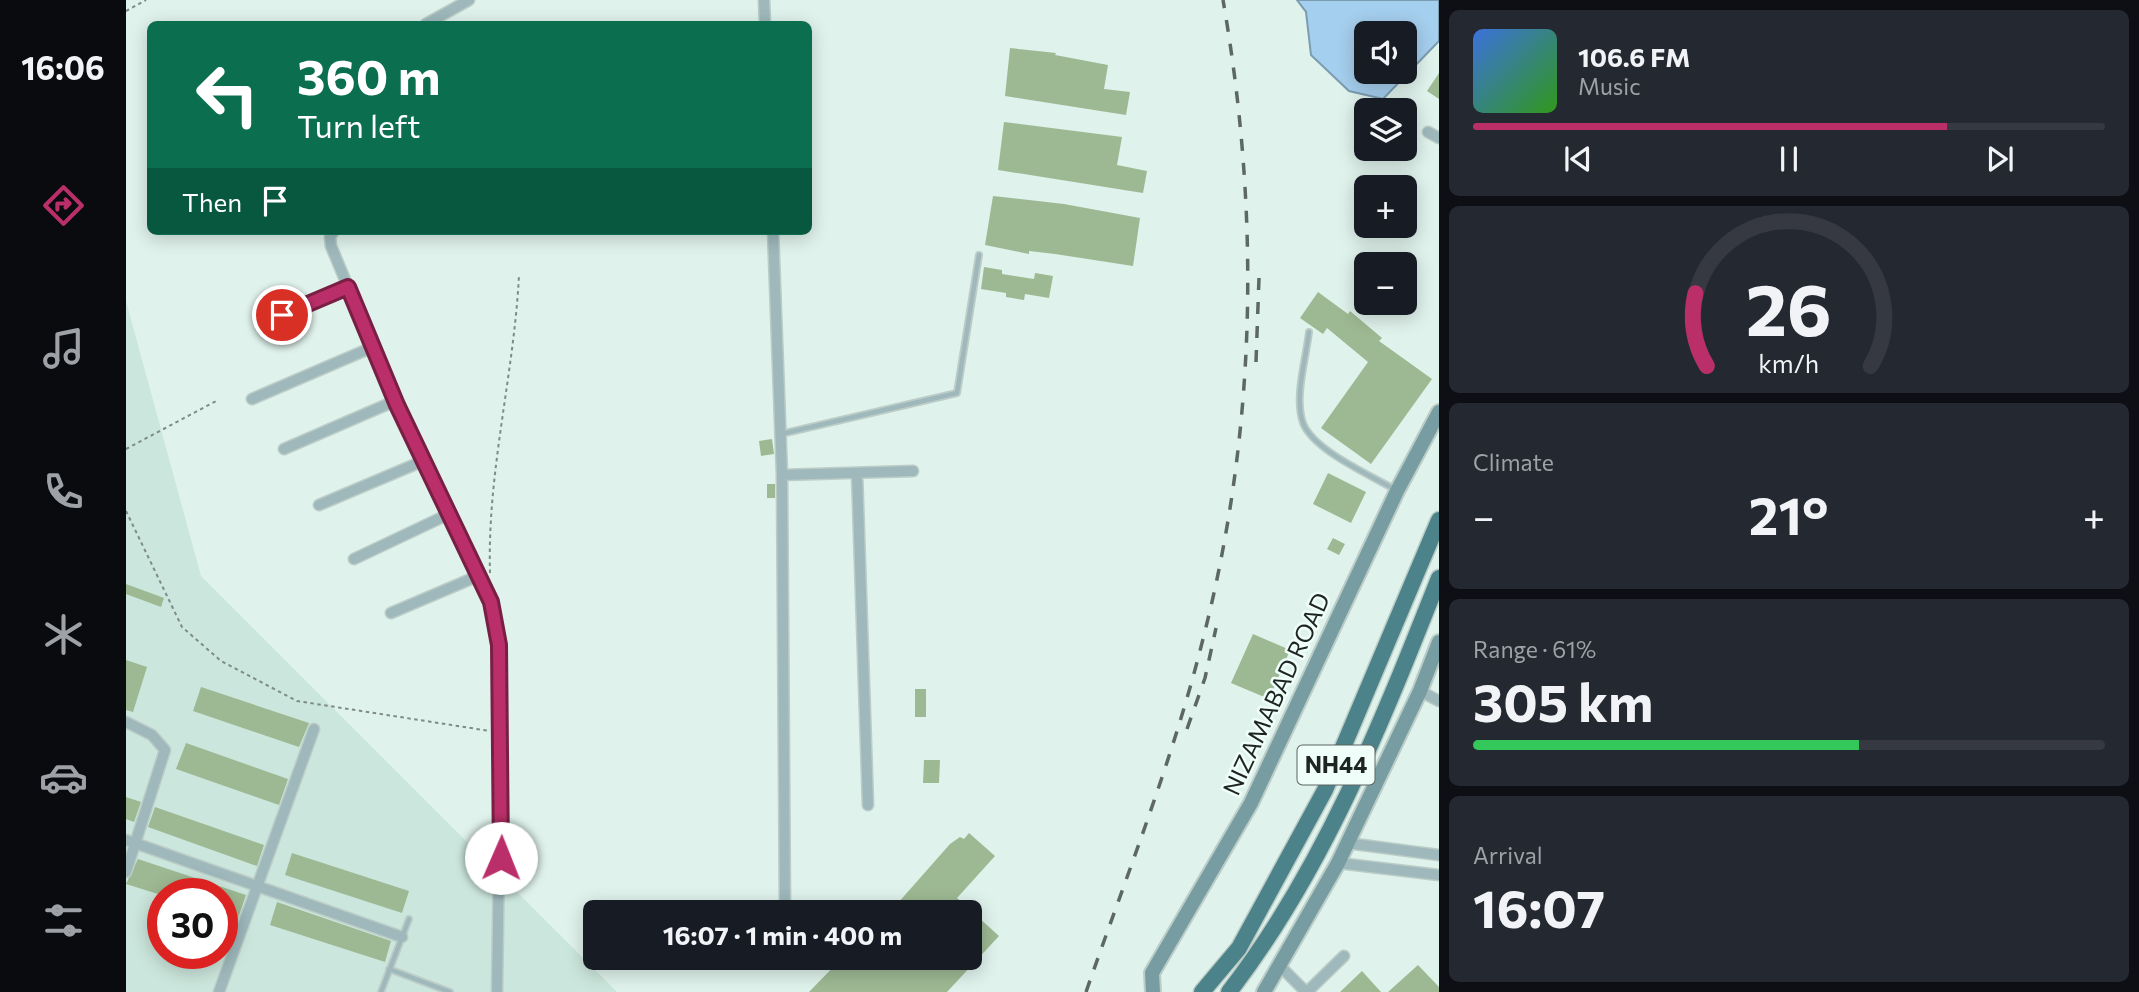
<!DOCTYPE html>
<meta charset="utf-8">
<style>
:root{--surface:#171b24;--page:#242831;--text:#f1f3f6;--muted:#9ea1a6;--line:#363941;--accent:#ba2f69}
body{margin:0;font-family:Commissioner,sans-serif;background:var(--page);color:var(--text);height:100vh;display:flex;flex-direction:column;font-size:26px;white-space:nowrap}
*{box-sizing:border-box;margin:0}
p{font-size:23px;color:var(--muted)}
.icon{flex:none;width:38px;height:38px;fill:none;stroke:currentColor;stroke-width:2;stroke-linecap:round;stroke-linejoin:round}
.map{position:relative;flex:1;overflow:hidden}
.panel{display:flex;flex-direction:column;gap:10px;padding:10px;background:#0d0f14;width:700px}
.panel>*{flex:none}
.hud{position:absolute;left:21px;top:21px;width:665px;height:214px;border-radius:10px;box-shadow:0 4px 18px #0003;background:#0b6e4f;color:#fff;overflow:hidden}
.tools{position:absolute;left:1228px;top:21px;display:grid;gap:14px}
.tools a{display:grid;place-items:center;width:63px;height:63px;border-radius:10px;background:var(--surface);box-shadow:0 4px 18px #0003;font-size:35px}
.speed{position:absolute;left:21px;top:878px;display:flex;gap:14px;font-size:35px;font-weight:700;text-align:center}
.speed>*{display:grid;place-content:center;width:91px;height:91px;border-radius:50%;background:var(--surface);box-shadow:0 4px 18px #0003;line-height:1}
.speed .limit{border:10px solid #d22;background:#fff;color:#111}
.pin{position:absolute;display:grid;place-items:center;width:60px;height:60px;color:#fff;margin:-30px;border:4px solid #fff;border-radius:50%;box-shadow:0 2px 7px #0007}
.me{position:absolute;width:77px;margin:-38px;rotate:1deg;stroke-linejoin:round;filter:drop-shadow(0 0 5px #0008)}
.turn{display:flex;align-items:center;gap:24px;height:147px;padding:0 35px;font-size:32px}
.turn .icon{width:91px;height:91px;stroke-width:2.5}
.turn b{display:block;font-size:49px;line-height:60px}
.then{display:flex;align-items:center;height:66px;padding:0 35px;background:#0003;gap:14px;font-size:26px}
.big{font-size:52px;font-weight:700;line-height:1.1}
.panel .widget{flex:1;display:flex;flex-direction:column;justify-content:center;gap:10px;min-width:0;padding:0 24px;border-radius:10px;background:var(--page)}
.panel .dial{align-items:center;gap:0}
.dial svg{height:182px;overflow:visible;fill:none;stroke:var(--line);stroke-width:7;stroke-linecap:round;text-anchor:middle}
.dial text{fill:var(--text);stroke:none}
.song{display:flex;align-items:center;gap:21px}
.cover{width:84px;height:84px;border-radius:10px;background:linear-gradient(135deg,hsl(220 70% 55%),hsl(110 70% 35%))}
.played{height:7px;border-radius:4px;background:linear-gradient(90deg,var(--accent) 75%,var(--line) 75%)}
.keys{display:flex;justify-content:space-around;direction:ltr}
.heat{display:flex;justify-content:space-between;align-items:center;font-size:38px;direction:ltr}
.charge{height:10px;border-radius:5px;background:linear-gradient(90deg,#34c759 61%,var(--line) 0)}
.trip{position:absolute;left:457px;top:900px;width:399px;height:70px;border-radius:10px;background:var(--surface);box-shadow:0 4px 18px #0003;font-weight:700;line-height:70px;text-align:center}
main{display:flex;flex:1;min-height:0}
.dock{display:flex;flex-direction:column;width:126px;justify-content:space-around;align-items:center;background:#090b0e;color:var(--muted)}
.dock .icon{width:49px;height:49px}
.dock .selected{color:var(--accent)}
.dock b{font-size:32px;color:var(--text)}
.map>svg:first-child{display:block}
</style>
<main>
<nav class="dock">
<b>16:06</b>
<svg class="icon selected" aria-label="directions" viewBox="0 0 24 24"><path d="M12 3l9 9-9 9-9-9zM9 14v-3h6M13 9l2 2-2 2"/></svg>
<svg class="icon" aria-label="music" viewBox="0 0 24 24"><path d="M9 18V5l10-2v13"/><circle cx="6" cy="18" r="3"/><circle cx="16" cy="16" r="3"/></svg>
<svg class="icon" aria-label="phone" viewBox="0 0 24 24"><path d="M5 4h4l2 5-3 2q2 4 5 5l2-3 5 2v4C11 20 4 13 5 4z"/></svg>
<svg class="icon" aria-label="climate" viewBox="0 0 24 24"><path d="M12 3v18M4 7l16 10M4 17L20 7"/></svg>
<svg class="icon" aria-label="car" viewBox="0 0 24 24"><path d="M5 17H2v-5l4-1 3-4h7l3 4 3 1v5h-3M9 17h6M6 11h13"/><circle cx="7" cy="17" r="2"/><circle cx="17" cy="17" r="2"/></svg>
<svg class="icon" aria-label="filters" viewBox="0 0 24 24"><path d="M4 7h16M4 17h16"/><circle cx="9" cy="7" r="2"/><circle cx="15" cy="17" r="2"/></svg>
</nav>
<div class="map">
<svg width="1313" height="992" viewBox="0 0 1313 992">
<rect width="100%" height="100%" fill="#dff2eb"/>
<path fill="#cbe6dc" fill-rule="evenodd" d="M0 301 75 576 491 992H0ZM37 894H96V954H37Z"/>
<path fill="#a5cfee" stroke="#7c9cb0" stroke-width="2" fill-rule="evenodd" d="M1171 0H1313V41L1257 99 1223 91 1185 55 1180 12ZM1241 33H1279V72H1241Z"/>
<path fill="#9db993" d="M884 48 930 53 929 55 982 65 978 89 1004 92 1000 115 879 96Z
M1313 73V99L1301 91Z
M878 122 996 137 991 165 1021 171 1017 193 872 170Z
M867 196 938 204 1014 218 1007 266 929 254 903 251V254L859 245Z
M858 267 876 270V274L908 279 909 273 927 276 923 298 899 294 898 300 880 297V293L855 289Z
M1192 292 1222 314 1224 311 1256 338 1253 341 1306 379 1245 464 1195 428 1242 362 1201 328 1197 334 1174 318Z
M646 439 648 454 635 456 633 441Z
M1202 473 1240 492 1225 523 1187 504Z
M641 484H649V498H641Z
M1207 538 1219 544 1213 555 1201 549Z
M0 584 38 598 35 607 0 594Z
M1127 634 1164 650 1143 699 1105 683Z
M0 660 21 667 7 712 0 710Z
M75 687 183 723 173 747 67 711Z
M789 689H800V717H789Z
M60 743 162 779 153 805 50 769Z
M798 760H814L813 783H797Z
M0 797 15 802 8 822 0 819Z
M29 807 138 845 131 866 22 827Z
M843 833 869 856 831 898 873 936 821 992H683L717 957H844V912H764L824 844 834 837 838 839Z
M166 853 283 891 276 913 159 875Z
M12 859 120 895 111 921 96 916V894H32L0 884Z
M151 902 265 941 259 962 144 925Z
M1292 965 1313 987V992H1262Z
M1236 971 1255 992H1214Z"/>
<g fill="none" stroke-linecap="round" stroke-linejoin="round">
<g stroke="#bccdc7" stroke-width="8">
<path id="service" d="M1183 332C1180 359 1168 397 1177 423 1187 450 1244 475 1268 489
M655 434 831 393 853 255
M263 969 324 992
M255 992 283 919"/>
</g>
<g stroke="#bccdc7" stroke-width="13">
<path id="minor" d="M638 0 639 24
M300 24 343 0
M1302 132 1313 138
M208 231 204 237 205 246 271 405 365 602 373 645 375 722 371 992
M647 231 656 475 659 912
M157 315 222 287
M126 399 247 347
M158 449 269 401
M731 473 742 805
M656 475 787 471
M193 505 297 461
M228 559 323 514
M265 613 352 576
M1294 691 1313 701
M0 722 26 735 39 750 0 872
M0 840 276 937
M1221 843 1313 855
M1212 863 1313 875
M659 957V962
M1153 965 1180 992
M93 992 188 729
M1181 992 1218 956"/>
</g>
<g stroke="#bccdc7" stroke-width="18">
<path id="secondary" d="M1027 992 1026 973 1125 803 1271 491 1313 412
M1138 992 1212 863 1294 691 1313 642"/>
</g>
<g stroke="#bccdc7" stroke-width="19">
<path id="trunk" d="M1076 992 1113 948 1199 790 1313 520
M1103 992C1198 869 1256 722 1313 578"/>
</g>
<path stroke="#7e8b86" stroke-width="2" stroke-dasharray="3.5 3.5" stroke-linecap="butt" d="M0 11 20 0
M0 449 92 400
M0 511 56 627 95 661 171 701 364 731
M364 573C361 472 388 375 393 275"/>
<use href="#service" stroke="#9eb8bb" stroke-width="4.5"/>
<use href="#minor" stroke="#9eb8bb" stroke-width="10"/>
<use href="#secondary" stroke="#779da2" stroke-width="14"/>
<use href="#trunk" stroke="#4c8289" stroke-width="16"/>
<path stroke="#5d6864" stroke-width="3.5" stroke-dasharray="12 12" stroke-linecap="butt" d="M1130 362 1133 278
M1061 729 1079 678 1090 628
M960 992C1001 874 1048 757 1078 635 1131 426 1134 212 1097 0"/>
</g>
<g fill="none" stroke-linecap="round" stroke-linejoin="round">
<g stroke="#791f44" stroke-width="18">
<path id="route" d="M156 315 222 287 271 405 365 602 373 645 375 858"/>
</g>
<use href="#route" stroke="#ba2f69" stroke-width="12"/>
</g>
<g text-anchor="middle" stroke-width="5" stroke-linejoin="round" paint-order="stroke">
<rect fill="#effef9" stroke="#5c6562" stroke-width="2" x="1171.5" y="745.5" width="77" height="39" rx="5"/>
<g font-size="23" font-weight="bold" fill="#1d2421">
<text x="1210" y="773">NH44</text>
</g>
<g font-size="24" fill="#1d2421" stroke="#effef9">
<text transform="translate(1151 694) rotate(-65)" y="8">NIZAMABAD ROAD</text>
</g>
</g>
</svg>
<div class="tools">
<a><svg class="icon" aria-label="sound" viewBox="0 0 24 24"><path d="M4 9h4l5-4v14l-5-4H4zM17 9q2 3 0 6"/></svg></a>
<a><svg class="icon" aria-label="layers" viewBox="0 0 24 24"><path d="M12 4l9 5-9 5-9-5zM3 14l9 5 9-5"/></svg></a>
<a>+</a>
<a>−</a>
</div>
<div class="speed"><div class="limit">30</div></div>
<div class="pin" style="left:156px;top:315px;background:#d93025"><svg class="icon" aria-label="arrive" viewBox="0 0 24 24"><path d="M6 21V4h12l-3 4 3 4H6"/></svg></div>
<svg class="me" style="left:375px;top:858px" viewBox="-20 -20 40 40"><circle r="19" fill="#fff"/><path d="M0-13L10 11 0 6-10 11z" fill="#ba2f69"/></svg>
<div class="trip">16:07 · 1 min · 400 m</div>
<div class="hud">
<div class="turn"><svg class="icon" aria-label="left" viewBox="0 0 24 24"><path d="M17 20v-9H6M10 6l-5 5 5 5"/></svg><div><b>360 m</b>Turn left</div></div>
<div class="then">Then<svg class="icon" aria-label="arrive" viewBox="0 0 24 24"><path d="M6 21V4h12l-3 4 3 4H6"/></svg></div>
</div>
</div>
<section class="panel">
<div class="widget">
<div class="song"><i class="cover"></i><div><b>106.6 FM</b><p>Music</p></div></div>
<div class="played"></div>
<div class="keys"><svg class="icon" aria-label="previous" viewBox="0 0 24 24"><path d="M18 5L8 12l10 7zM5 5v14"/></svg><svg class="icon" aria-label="pause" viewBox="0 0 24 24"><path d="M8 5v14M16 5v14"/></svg><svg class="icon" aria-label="next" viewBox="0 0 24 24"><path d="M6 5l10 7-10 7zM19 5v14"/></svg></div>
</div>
<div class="widget dial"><svg viewBox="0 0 100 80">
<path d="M14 69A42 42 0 1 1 86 69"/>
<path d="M14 69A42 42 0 0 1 9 37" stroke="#ba2f69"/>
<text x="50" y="56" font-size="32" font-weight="700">26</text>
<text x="50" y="72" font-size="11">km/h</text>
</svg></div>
<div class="widget"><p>Climate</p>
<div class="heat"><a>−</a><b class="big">21°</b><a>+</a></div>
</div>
<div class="widget"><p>Range · 61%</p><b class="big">305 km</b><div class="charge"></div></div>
<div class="widget"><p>Arrival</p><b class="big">16:07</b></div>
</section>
</main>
